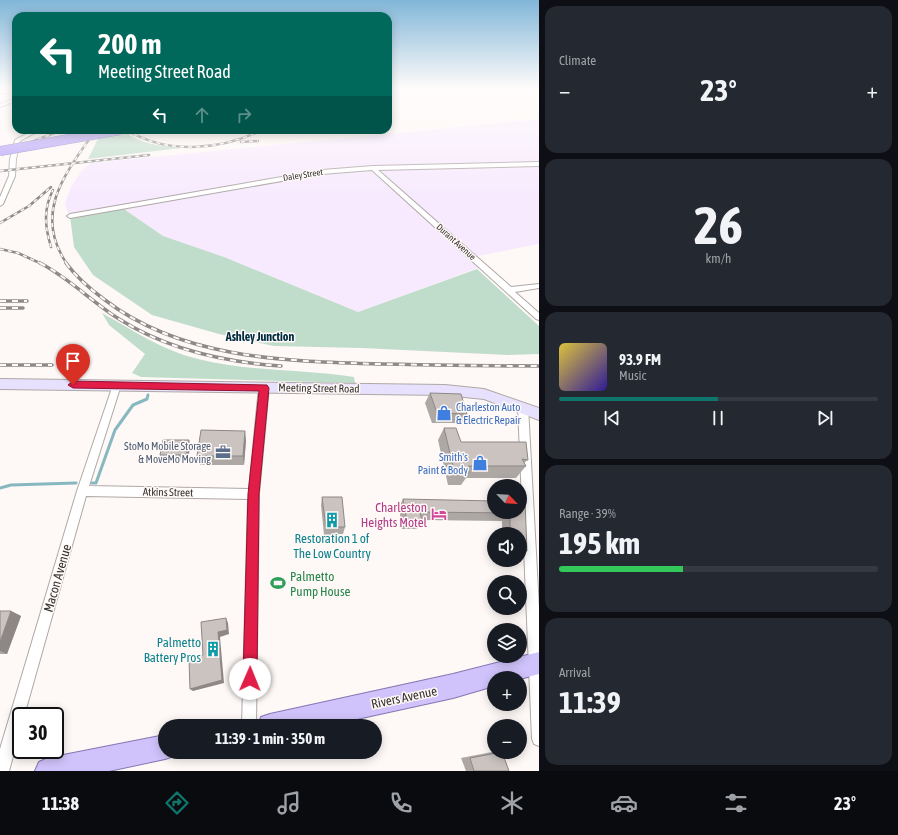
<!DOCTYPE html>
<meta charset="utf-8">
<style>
:root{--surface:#171b24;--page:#242831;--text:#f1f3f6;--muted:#9ea1a6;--line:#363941;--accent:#0f766e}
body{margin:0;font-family:"Asap Condensed",sans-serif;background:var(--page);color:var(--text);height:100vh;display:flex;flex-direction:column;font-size:15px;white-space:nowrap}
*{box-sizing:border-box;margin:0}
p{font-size:13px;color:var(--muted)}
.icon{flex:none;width:22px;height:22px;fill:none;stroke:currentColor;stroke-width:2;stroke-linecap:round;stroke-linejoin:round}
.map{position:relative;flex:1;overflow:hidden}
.panel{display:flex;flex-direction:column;gap:6px;padding:6px;background:#0d0f14;width:359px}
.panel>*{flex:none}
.top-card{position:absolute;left:12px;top:12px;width:380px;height:122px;border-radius:12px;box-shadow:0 2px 10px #0003;background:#00695c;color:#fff;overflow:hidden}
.needle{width:26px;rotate:115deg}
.tools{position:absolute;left:487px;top:479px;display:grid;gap:8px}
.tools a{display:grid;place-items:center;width:40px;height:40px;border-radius:50%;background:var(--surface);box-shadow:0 2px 10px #0003;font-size:20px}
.speed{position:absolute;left:12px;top:707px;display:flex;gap:8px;font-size:20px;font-weight:700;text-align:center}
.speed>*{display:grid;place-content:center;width:52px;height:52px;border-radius:50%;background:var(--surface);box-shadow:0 2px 10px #0003;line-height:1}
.speed .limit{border:2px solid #111;border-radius:6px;background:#fff;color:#111}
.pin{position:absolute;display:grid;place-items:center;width:34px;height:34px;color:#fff;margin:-41px -17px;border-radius:50% 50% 50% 0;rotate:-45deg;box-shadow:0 0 4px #0007}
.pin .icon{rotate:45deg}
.me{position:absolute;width:44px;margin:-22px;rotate:1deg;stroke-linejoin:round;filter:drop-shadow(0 0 3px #0008)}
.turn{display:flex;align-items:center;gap:14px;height:84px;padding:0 20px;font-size:18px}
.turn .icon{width:52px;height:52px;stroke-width:2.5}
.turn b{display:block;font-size:28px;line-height:34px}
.lanes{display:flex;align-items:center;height:38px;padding:0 20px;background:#0003;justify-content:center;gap:20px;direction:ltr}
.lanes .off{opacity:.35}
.big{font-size:30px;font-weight:700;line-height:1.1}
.panel .tile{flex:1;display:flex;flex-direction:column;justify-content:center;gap:6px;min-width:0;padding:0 14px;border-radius:12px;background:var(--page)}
.panel .dial{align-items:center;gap:0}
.dial b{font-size:52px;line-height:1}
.song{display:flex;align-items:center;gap:12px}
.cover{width:48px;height:48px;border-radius:6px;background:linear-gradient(135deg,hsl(50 70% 55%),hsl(250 70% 35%))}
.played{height:4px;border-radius:2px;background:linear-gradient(90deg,var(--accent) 50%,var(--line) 50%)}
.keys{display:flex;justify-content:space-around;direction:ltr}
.heat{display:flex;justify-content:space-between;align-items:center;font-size:22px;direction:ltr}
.charge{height:6px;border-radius:3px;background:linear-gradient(90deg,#34c759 39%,var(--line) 0)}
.trip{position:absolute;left:158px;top:719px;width:224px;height:40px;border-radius:20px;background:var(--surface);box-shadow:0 2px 10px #0003;font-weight:700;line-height:40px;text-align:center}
.menu{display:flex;height:64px;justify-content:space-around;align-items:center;background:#090b0e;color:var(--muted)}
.menu .icon{width:28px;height:28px}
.menu .selected{color:var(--accent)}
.menu b{font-size:18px;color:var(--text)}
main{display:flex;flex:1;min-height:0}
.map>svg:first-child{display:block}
</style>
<main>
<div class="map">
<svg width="539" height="771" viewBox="0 0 539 771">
<rect width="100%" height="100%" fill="#fef8f6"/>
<path fill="#f7eafe" d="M539 119V244L473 257 483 266 358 312 224 257 163 236 121 207 70 216 67 211 65 203 71 187 82 170 91 163Z"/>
<path fill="#c0dccb" d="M125 131C137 144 163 146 181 148L88 159 99 137Z
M121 207 163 236 224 257 358 312 477 269 539 326V354L508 355 362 348 274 346 219 334 152 315 93 275 74 247 70 216Z
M102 313C132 330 164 351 198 359 249 372 302 369 354 377L355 383 141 377 132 373 145 354 109 325Z"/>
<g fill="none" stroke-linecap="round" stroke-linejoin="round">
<path stroke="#87b8c0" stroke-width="3" d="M92 483H96L115 430 133 405 147 399 148 395
M0 488 11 485 76 483"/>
<g stroke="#afa8a6" stroke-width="2">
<path id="street" d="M0 91H16V93H0Z
M16 98V101L0 107V104Z
M34 130H40L20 141 16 159 15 176 3 204 0 206V197L9 176 10 159 15 140Z
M539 162V166L378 170 511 287 539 284V288L515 292 539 313V320L536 319 372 170 322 174 70 218 67 216 70 214 322 170 373 166Z
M117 382 120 383 121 385 89 486 249 489 259 387 261 385H267L269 387 259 494 256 726H242L248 499 86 496 24 716H21V727L9 771H0V749L77 491 113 385 114 383Z
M523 403 526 404 528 407 539 608V746L534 744 532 739 518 407 520 404Z"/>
</g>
<g stroke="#afa8a6" stroke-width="2">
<path id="secondary" d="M0 379 445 385 484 389 539 408V420L484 399 445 395 0 389Z"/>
</g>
<g stroke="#8577b3" stroke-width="2">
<path id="primary" d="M539 652V674L520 679 494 678V686L453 698 325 726H258L261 717 270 714 453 674Z
M165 735V752H175L174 756 165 759 109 771H35L39 762 48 758Z"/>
</g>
<use href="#street" fill="#fff" fill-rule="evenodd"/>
<use href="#secondary" fill="#e7e1fd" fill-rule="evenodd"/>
<use href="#primary" fill="#d0c3fb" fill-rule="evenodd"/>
<g stroke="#8e8a89" stroke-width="2.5">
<path id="rail-far1" d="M127 130C167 155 221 150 262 130
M241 142 258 141
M0 152 16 148 62 130
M0 171 149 155
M0 223 29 206 51 187
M51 247C45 227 43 209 53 190
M0 249 18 253 42 264
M67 264C32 213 66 172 96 130"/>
</g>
<g stroke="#8e8a89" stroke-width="3.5">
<path id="rail" d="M40 263C69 278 92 302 119 319 168 350 224 362 281 366
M66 263C77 278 90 289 105 300 182 359 285 361 378 364 432 365 485 366 539 366
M0 301H27
M0 308H23
M0 365H52"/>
</g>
<use href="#rail-far1" stroke="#fef8f6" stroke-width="1.5" stroke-dasharray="4" stroke-linecap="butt"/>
<use href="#rail" stroke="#fef8f6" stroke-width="2" stroke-dasharray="6" stroke-linecap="butt"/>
<g stroke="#8577b3" stroke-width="10" stroke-linecap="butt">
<path id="highway-bridge" d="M0 151 120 130"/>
</g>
<use href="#highway-bridge" stroke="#b09bf9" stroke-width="9"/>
</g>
<path fill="#aea8a5" d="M430 393 467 414 462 423H432L425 403Z
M444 428 461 442 528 460 524 463 526 466 516 478H466L461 485H448L438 440Z
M189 440 190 446 188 461 162 460 160 455Z
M246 440 244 465H200L197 456Z
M322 497 345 527 343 534 324 535 321 505Z
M403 499 520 512 527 551 520 556V534H502V521L421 520 422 522 417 529H402L399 507Z
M0 611H11L21 616 7 654H0Z
M492 752H502L509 771H466L461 758Z"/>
<path fill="#8d8886" d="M245 431 246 440 244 465 243 456Z
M189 440 190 446 188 461 186 455Z
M11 611 21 616 7 654 0 651V642Z
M226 618 228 623 229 634 220 637 224 683 193 691 190 689 218 632Z"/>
<path fill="#cac3c0" stroke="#8d8886" d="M430 393 461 394 467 414 437 413Z
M444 428H456L461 442H526L528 460 522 459 526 466H468L469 473 455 474Z
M201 430 245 431 243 456H197Z
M163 440H189L186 455H160Z
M322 497H342L345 527H326Z
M403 499 494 501V512H520V501H525L527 551 520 549V534H510V513L420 512 422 522H407Z
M0 611H11L0 642Z
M226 618 227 630 218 632 222 680 190 689 189 660 203 655 201 622Z
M502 752 509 771H474L470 758Z"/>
<linearGradient id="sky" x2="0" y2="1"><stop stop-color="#81b6d8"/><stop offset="0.45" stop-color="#fffcfb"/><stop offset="1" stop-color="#fffcfb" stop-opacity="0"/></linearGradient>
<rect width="539" height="196" fill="url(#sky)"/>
<path fill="#e11d48" stroke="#92132f" d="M73 381 267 385 269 388 259 494 257 679 255 684 250 686 245 684 243 679 248 494 259 391 73 388 68 385Z"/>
<defs>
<g id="shop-bare" transform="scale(1.2)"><path d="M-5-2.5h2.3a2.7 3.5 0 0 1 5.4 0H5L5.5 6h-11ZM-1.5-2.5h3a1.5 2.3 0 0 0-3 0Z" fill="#3f7fe0" stroke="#fef8f6" stroke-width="2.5" paint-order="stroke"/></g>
<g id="office-bare" transform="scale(1.2)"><path d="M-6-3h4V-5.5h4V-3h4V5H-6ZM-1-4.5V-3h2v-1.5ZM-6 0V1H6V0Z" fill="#5c6f8a" stroke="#fef8f6" stroke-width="2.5" paint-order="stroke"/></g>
<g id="hotel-bare" transform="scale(1.2)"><path d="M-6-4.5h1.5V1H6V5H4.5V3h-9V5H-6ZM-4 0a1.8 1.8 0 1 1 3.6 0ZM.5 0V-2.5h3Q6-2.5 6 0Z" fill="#d1479c" stroke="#fef8f6" stroke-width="2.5" paint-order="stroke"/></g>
<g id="building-bare" transform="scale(1.2)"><path d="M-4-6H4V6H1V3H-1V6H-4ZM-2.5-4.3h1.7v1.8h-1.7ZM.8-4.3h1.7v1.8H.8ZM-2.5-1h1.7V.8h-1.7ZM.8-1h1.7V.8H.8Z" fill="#0f9aa8" stroke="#fef8f6" stroke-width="2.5" paint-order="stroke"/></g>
<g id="stadium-bare" transform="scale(1.2)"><path d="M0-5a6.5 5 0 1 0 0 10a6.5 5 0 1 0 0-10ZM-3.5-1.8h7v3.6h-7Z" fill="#2e9e5b" stroke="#fef8f6" stroke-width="2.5" paint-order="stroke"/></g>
</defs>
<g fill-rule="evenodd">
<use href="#shop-bare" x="444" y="413"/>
<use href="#office-bare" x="223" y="452"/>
<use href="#shop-bare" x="480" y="463"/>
<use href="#hotel-bare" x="439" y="514"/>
<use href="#building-bare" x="332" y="520"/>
<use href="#stadium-bare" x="278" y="583"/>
<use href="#building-bare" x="213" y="649"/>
</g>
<g text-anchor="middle" stroke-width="3" stroke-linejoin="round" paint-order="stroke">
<g font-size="9" fill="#353332" stroke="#fef8f6">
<text transform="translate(303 175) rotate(-9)" y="3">Daley Street</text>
<text transform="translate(456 242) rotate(42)" y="3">Durant Avenue</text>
</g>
<g font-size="11" fill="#353332" stroke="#fef8f6">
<text transform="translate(319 388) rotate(1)" y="4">Meeting Street Road</text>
<text transform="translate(168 492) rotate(1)" y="4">Atkins Street</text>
</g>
<g font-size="11" fill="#366cbe" stroke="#fef8f6" text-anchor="start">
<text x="456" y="411">Charleston Auto<tspan x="456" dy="13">&amp; Electric Repair</tspan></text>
<text x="468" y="461" text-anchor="end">Smith's<tspan x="468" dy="13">Paint &amp; Body</tspan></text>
</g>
<g font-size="11" fill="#4e5e75" stroke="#fef8f6" text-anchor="end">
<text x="211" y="450">StoMo Mobile Storage<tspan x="211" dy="13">&amp; MoveMo Moving</tspan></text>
</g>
<g font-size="12" font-weight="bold" fill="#002d42" stroke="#fef8f6">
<text x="260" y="341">Ashley Junction</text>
</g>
<g font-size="13" fill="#b23c85" stroke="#fef8f6" text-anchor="end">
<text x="427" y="512">Charleston<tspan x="427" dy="15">Heights Motel</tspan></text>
</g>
<g font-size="13" fill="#0d838f" stroke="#fef8f6">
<text x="332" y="543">Restoration 1 of<tspan x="332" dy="15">The Low Country</tspan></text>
<text x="201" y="647" text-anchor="end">Palmetto<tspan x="201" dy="15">Battery Pros</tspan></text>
</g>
<g font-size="13" fill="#27864d" stroke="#fef8f6" text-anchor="start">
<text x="290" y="581">Palmetto<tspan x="290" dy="15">Pump House</tspan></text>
</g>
<g font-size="13" fill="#353332" stroke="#fef8f6">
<text transform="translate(57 578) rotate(-74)" y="5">Macon Avenue</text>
<text transform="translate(404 697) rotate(-12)" y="5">Rivers Avenue</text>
</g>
</g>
</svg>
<div class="tools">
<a><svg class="needle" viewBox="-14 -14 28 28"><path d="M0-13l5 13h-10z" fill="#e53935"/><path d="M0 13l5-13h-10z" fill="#9ea1a6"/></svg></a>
<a><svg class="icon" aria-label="sound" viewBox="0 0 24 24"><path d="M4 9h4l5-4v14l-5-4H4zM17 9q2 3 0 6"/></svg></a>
<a><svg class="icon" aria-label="search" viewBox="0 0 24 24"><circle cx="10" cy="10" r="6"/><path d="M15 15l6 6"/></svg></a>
<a><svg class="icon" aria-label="layers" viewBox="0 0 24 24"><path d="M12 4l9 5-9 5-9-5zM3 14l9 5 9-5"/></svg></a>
<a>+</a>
<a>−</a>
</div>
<div class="speed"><div class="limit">30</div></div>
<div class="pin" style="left:73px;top:385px;background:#d93025"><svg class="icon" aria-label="arrive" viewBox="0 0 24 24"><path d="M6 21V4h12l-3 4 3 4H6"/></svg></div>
<svg class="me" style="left:250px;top:679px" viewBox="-20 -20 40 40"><circle r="19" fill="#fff"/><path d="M0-13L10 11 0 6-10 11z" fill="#e11d48"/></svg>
<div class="trip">11:39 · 1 min · 350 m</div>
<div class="top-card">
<div class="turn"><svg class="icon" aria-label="left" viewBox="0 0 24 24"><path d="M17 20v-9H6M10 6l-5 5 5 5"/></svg><div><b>200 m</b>Meeting Street Road</div></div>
<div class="lanes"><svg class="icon" aria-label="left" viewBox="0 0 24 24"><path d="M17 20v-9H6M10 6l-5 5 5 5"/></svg><svg class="icon off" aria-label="ahead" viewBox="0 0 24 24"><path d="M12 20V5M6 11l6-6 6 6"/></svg><svg class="icon off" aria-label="right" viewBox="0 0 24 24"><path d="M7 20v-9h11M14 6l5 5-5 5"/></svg></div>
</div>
</div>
<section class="panel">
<div class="tile"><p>Climate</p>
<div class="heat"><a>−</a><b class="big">23°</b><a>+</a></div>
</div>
<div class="tile dial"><b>26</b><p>km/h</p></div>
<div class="tile">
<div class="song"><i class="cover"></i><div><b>93.9 FM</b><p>Music</p></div></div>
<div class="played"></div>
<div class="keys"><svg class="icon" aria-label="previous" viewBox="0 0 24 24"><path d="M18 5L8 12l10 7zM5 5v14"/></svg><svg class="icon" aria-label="pause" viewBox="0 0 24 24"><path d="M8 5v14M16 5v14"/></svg><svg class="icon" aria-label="next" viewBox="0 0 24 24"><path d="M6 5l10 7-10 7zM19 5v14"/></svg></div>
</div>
<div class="tile"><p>Range · 39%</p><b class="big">195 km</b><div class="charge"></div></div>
<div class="tile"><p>Arrival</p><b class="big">11:39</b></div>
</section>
</main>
<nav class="menu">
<b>11:38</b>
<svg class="icon selected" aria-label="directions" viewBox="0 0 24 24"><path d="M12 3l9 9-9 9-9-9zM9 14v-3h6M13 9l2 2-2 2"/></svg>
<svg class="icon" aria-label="music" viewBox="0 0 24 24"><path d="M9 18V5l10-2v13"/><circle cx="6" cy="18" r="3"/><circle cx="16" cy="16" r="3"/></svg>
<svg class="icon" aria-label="phone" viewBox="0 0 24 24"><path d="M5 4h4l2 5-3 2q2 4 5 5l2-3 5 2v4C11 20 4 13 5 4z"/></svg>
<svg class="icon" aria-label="climate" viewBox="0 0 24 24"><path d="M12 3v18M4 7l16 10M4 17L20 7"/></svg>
<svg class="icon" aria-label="car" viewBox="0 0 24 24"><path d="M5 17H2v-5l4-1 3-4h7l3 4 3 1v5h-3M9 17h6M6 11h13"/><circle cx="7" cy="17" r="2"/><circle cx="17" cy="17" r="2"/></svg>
<svg class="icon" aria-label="filters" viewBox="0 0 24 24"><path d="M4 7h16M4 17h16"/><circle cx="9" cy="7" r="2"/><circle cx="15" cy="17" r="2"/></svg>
<b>23°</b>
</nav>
